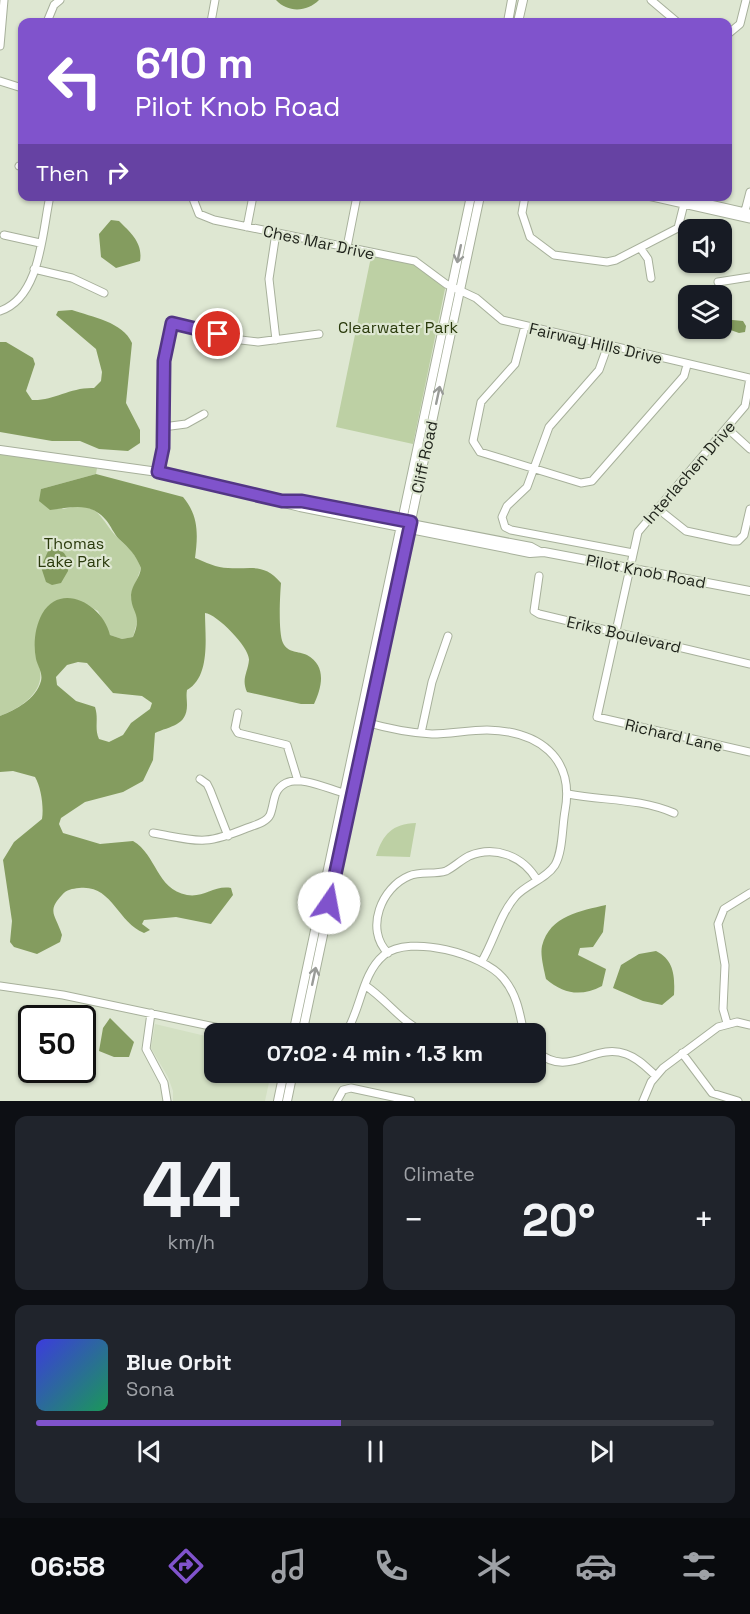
<!DOCTYPE html>
<meta charset="utf-8">
<style>
:root{--surface:#171b24;--page:#20242c;--text:#f1f3f6;--muted:#9ea1a6;--line:#363941;--accent:#8053cc}
body{margin:0;font-family:"Space Grotesk",sans-serif;background:var(--page);color:var(--text);height:100vh;display:flex;flex-direction:column;font-size:22px;white-space:nowrap}
*{box-sizing:border-box;margin:0}
p{font-size:20px;color:var(--muted)}
.icon{flex:none;width:33px;height:33px;fill:none;stroke:currentColor;stroke-width:2;stroke-linecap:round;stroke-linejoin:round}
.map{position:relative;height:1101px;overflow:hidden}
.drawer{display:flex;flex-direction:column;gap:15px;padding:15px;background:#0d0f14;flex:1}
.drawer>*{flex:none}
.banner{position:absolute;left:18px;top:18px;width:714px;height:183px;border-radius:12px;box-shadow:0 2px 4px #0004;background:#8053cc;color:#fff;overflow:hidden}
.buttons{position:absolute;left:678px;top:219px;display:grid;gap:12px}
.buttons a{display:grid;place-items:center;width:54px;height:54px;border-radius:12px;background:var(--surface);box-shadow:0 2px 4px #0004;font-size:30px}
.speed{position:absolute;left:18px;top:1005px;display:flex;gap:12px;font-size:30px;font-weight:700;text-align:center}
.speed>*{display:grid;place-content:center;width:78px;height:78px;border-radius:50%;background:var(--surface);box-shadow:0 2px 4px #0004;line-height:1}
.speed .limit{border:3px solid #111;border-radius:9px;background:#fff;color:#111}
.pin{position:absolute;display:grid;place-items:center;width:51px;height:51px;color:#fff;margin:-26px;border:3px solid #fff;border-radius:50%;box-shadow:0 2px 6px #0007}
.me{position:absolute;width:66px;margin:-33px;rotate:12deg;stroke-linejoin:round;filter:drop-shadow(0 0 4px #0008)}
.turn{display:flex;align-items:center;gap:21px;height:126px;padding:0 18px;font-size:27px}
.turn .icon{width:78px;height:78px;stroke-width:2.5}
.turn b{display:block;font-size:42px;line-height:51px}
.then{display:flex;align-items:center;height:57px;padding:0 18px;background:#0003;gap:12px;font-size:22px}
.big{font-size:45px;font-weight:600;line-height:1.1}
.drawer .card{flex:1;display:flex;flex-direction:column;justify-content:center;gap:9px;min-width:0;padding:0 21px;border-radius:12px;background:var(--page)}
.drawer .dial{align-items:center;gap:0}
.dial b{font-size:78px;line-height:1}
.song{display:flex;align-items:center;gap:18px}
.cover{width:72px;height:72px;border-radius:9px;background:linear-gradient(135deg,hsl(240 70% 55%),hsl(150 70% 35%))}
.played{height:6px;border-radius:3px;background:linear-gradient(90deg,var(--accent) 45%,var(--line) 45%)}
.keys{display:flex;justify-content:space-around;direction:ltr}
.heat{display:flex;justify-content:space-between;align-items:center;font-size:33px;direction:ltr}
.drawer .tiles{flex:1;display:grid;gap:15px;grid-template-columns:1fr 1fr}
.card:last-child{grid-column:span 2}
.trip{position:absolute;left:204px;top:1023px;width:342px;height:60px;border-radius:12px;background:var(--surface);box-shadow:0 2px 4px #0004;font-weight:600;line-height:60px;text-align:center}
.menu{display:flex;height:96px;justify-content:space-around;align-items:center;background:#090b0e;color:var(--muted)}
.menu .icon{width:42px;height:42px}
.menu .selected{color:var(--accent)}
.menu b{font-size:27px;color:var(--text)}
.map>svg:first-child{display:block}
</style>
<div class="map">
<svg width="750" height="1101" viewBox="0 0 750 1101">
<rect width="100%" height="100%" fill="#dee7d2"/>
<path fill="#d3e0c3" d="M155 1024 214 1038V1072L271 1073 265 1101H173V1091L168 1077 151 1048Z"/>
<path fill="#bdd0a4" d="M372 252 415 261 446 284 413 444 336 427Z
M0 450 98 462 96 474 41 489 63 509C101 499 99 520 119 539 131 550 134 552 141 568L131 596 138 619 133 637 122 639 110 635 98 611 87 605 37 661C50 688 24 707 0 716Z
M416 823 410 857 376 856C383 834 392 824 416 823Z"/>
<path fill="#849c5f" fill-rule="evenodd" d="M276 0H319C307 12 288 13 276 0Z
M111 220 119 221C131 233 143 243 140 261L116 268 101 257 99 234Z
M72 310C92 317 123 322 132 343L126 403 140 430V443L128 451 99 449 80 441H52L0 432V342H6L33 358 35 364 26 391 32 400C54 401 70 387 94 388L101 381 102 372 96 349 56 315 58 311Z
M722 319 743 321 746 326 745 332 739 333 722 327Z
M96 474 183 497C199 516 198 535 195 558 205 562 217 568 228 568 250 570 264 562 281 583 280 595 278 632 283 643 288 653 298 651 307 655 327 666 322 687 314 704H301L247 692C241 679 248 672 249 660 250 648 217 614 205 613 205 636 211 677 187 690 186 696 187 699 187 705 187 726 170 726 155 733L153 760 143 781 123 792 85 802 61 818 59 824 63 833 100 844 133 841C157 855 156 889 187 895 204 898 214 885 231 888L233 895 211 924 176 917 144 920 142 924 150 930 144 933C117 922 112 884 79 888 72 889 67 889 62 895 46 912 56 915 62 935L60 942 37 954 14 947 10 942 12 921 3 860 14 842 42 819C44 807 41 787 35 777L13 771 0 772V716C16 710 36 699 41 681 43 673 38 667 36 659 33 644 35 627 42 614 61 581 103 605 110 635L122 639 133 637C143 613 131 614 131 595 132 584 140 578 141 568 135 554 130 549 119 539 114 534 111 526 106 520 90 501 71 508 50 510L39 501 41 489ZM78 662 87 663 113 693 142 696 152 703 150 709 131 723 123 735 109 742 99 739C94 728 99 719 95 707L76 701 57 685 56 677 67 665Z
M53 546 64 553 69 561 68 571 61 583 52 585 46 582 41 567 49 549Z
M606 905 603 932 593 947 580 948 578 955 606 969 602 986C581 997 564 994 546 979 544 969 540 955 542 946 550 915 581 911 606 905Z
M656 951C674 960 675 976 674 995L662 1005 643 1001 613 988 621 965 639 954Z
M27 1016 31 1022V1043L22 1051 19 1048V1019Z
M110 1018 134 1042 129 1057H114L99 1051 103 1028Z"/>
<g fill="none" stroke-linecap="round" stroke-linejoin="round">
<g stroke="#a7b09b" stroke-width="9">
<path id="minor" d="M651 0 677 22
M47 22 54 5 60 0
M211 22 215 0
M728 34 740 24 746 0
M0 46 4 0
M0 81 22 88
M19 166 22 167
M192 196 199 214 214 220 415 261 446 284 476 298 502 320 750 378
M525 196 522 213 530 237 554 255 607 262 616 260 678 228 686 196
M648 196 750 219
M675 196 750 213
M744 215 750 192
M247 227 253 196
M276 233 269 279 276 340
M4 235 40 243
M347 247 357 196
M641 249 648 259 651 278
M34 269 72 278 104 293
M718 282 750 277
M0 311C41 297 42 232 50 196
M525 326 515 364 481 402 473 441 480 452 581 483 592 481 684 376 687 365
M608 345 599 370 549 427 527 487 507 506 502 517 505 527 511 530 633 553
M750 378 745 406 638 532 597 717 750 752
M163 427 186 424 204 414
M727 428 750 449
M158 472 163 449 164 361 172 323 241 340 258 342 319 334
M657 508 686 531 733 541H738L744 535 750 509
M539 576 534 611 539 614 750 664
M238 713 235 728 238 733 287 745 298 781
M365 722C386 728 410 733 432 734 450 734 469 730 487 730 538 731 575 757 565 811 562 827 563 851 555 865 546 879 527 884 516 896 500 914 494 941 482 961
M421 733 432 682 448 636
M200 779 207 784 210 790 228 836
M568 794C605 801 639 798 674 813
M153 833C198 841 203 846 247 828 254 825 266 823 270 815 275 803 272 790 286 783 302 775 332 791 348 794
M388 953C364 929 382 887 409 876 421 871 434 875 446 871 454 867 461 860 469 856 495 845 523 856 537 880
M0 986 63 995 248 1034
M366 986C388 1001 402 1023 427 1034
M151 1013 146 1049 164 1083 167 1101
M727 1023 723 1009 725 965 718 924 724 909 750 893
M345 1034C361 1011 361 974 384 955 410 934 483 954 503 978 517 994 520 1014 524 1034
M536 1051C569 1080 593 1042 626 1054 638 1058 647 1068 656 1076
M682 1053 712 1093 738 1101
M337 1101 343 1090 351 1088 411 1101
M643 1101 651 1082 663 1068 718 1027 737 1022 750 1025"/>
</g>
<g stroke="#a7b09b" stroke-width="10">
<path id="major" d="M508 22 512 0
M518 22 523 0
M0 450 158 472 300 507 530 553 544 552 750 591
M292 501 531 547 540 552
M293 1034 471 196
M302 1034 480 196
M278 1101 284 1072
M287 1101 293 1072"/>
</g>
<use href="#minor" stroke="#fff" stroke-width="7"/>
<use href="#major" stroke="#fff" stroke-width="8"/>
</g>
<defs><path id="oneway-shaft" d="M-6 0H5M1.5-3L5.5 0L1.5 3" fill="none" stroke-width="1.6" stroke-linecap="round" stroke-linejoin="round" transform="scale(1.5)"/></defs>
<g stroke="#999b98">
<use href="#oneway-shaft" transform="translate(459 254) rotate(102)"/>
<use href="#oneway-shaft" transform="translate(438 395) rotate(-78)"/>
<use href="#oneway-shaft" transform="translate(314 976) rotate(-78)"/>
</g>
<g fill="none" stroke-linecap="round" stroke-linejoin="round">
<g stroke="#533685" stroke-width="15">
<path id="route" d="M218 334 172 323 164 361 163 448 158 472 282 501H302L411 522 329 903"/>
</g>
<use href="#route" stroke="#8053cc" stroke-width="10"/>
</g>
<g text-anchor="middle" stroke-width="4.5" stroke-linejoin="round" paint-order="stroke">
<g font-size="16" fill="#1d2119" stroke="#dee7d2">
<text transform="translate(319 242) rotate(12)" y="6">Ches Mar Drive</text>
<text transform="translate(596 343) rotate(13)" y="6">Fairway Hills Drive</text>
<text transform="translate(424 457) rotate(-78)" y="6">Cliff Road</text>
<text transform="translate(689 472) rotate(-49)" y="6">Interlachen Drive</text>
<text transform="translate(646 571) rotate(11)" y="6">Pilot Knob Road</text>
<text transform="translate(624 634) rotate(13)" y="6">Eriks Boulevard</text>
<text transform="translate(674 735) rotate(13)" y="6">Richard Lane</text>
</g>
<g font-size="16" fill="#2a3a0c" stroke="#dee7d2">
<text x="398" y="333">Clearwater Park</text>
<text x="74" y="549">Thomas<tspan x="74" dy="18">Lake Park</tspan></text>
</g>
</g>
</svg>
<div class="buttons">
<a><svg class="icon" aria-label="sound" viewBox="0 0 24 24"><path d="M4 9h4l5-4v14l-5-4H4zM17 9q2 3 0 6"/></svg></a>
<a><svg class="icon" aria-label="layers" viewBox="0 0 24 24"><path d="M12 4l9 5-9 5-9-5zM3 14l9 5 9-5"/></svg></a>
</div>
<div class="speed"><div class="limit">50</div></div>
<div class="pin" style="left:218px;top:334px;background:#d93025"><svg class="icon" aria-label="arrive" viewBox="0 0 24 24"><path d="M6 21V4h12l-3 4 3 4H6"/></svg></div>
<svg class="me" style="left:329px;top:903px" viewBox="-20 -20 40 40"><circle r="19" fill="#fff"/><path d="M0-13L10 11 0 6-10 11z" fill="#8053cc"/></svg>
<div class="trip">07:02 · 4 min · 1.3 km</div>
<div class="banner">
<div class="turn"><svg class="icon" aria-label="left" viewBox="0 0 24 24"><path d="M17 20v-9H6M10 6l-5 5 5 5"/></svg><div><b>610 m</b>Pilot Knob Road</div></div>
<div class="then">Then<svg class="icon" aria-label="right" viewBox="0 0 24 24"><path d="M7 20v-9h11M14 6l5 5-5 5"/></svg></div>
</div>
</div>
<section class="drawer">
<div class="tiles">
<div class="card dial"><b>44</b><p>km/h</p></div>
<div class="card"><p>Climate</p>
<div class="heat"><a>−</a><b class="big">20°</b><a>+</a></div>
</div>
<div class="card">
<div class="song"><i class="cover"></i><div><b>Blue Orbit</b><p>Sona</p></div></div>
<div class="played"></div>
<div class="keys"><svg class="icon" aria-label="previous" viewBox="0 0 24 24"><path d="M18 5L8 12l10 7zM5 5v14"/></svg><svg class="icon" aria-label="pause" viewBox="0 0 24 24"><path d="M8 5v14M16 5v14"/></svg><svg class="icon" aria-label="next" viewBox="0 0 24 24"><path d="M6 5l10 7-10 7zM19 5v14"/></svg></div>
</div>
</div>
</section>
<nav class="menu">
<b>06:58</b>
<svg class="icon selected" aria-label="directions" viewBox="0 0 24 24"><path d="M12 3l9 9-9 9-9-9zM9 14v-3h6M13 9l2 2-2 2"/></svg>
<svg class="icon" aria-label="music" viewBox="0 0 24 24"><path d="M9 18V5l10-2v13"/><circle cx="6" cy="18" r="3"/><circle cx="16" cy="16" r="3"/></svg>
<svg class="icon" aria-label="phone" viewBox="0 0 24 24"><path d="M5 4h4l2 5-3 2q2 4 5 5l2-3 5 2v4C11 20 4 13 5 4z"/></svg>
<svg class="icon" aria-label="climate" viewBox="0 0 24 24"><path d="M12 3v18M4 7l16 10M4 17L20 7"/></svg>
<svg class="icon" aria-label="car" viewBox="0 0 24 24"><path d="M5 17H2v-5l4-1 3-4h7l3 4 3 1v5h-3M9 17h6M6 11h13"/><circle cx="7" cy="17" r="2"/><circle cx="17" cy="17" r="2"/></svg>
<svg class="icon" aria-label="filters" viewBox="0 0 24 24"><path d="M4 7h16M4 17h16"/><circle cx="9" cy="7" r="2"/><circle cx="15" cy="17" r="2"/></svg>
</nav>
